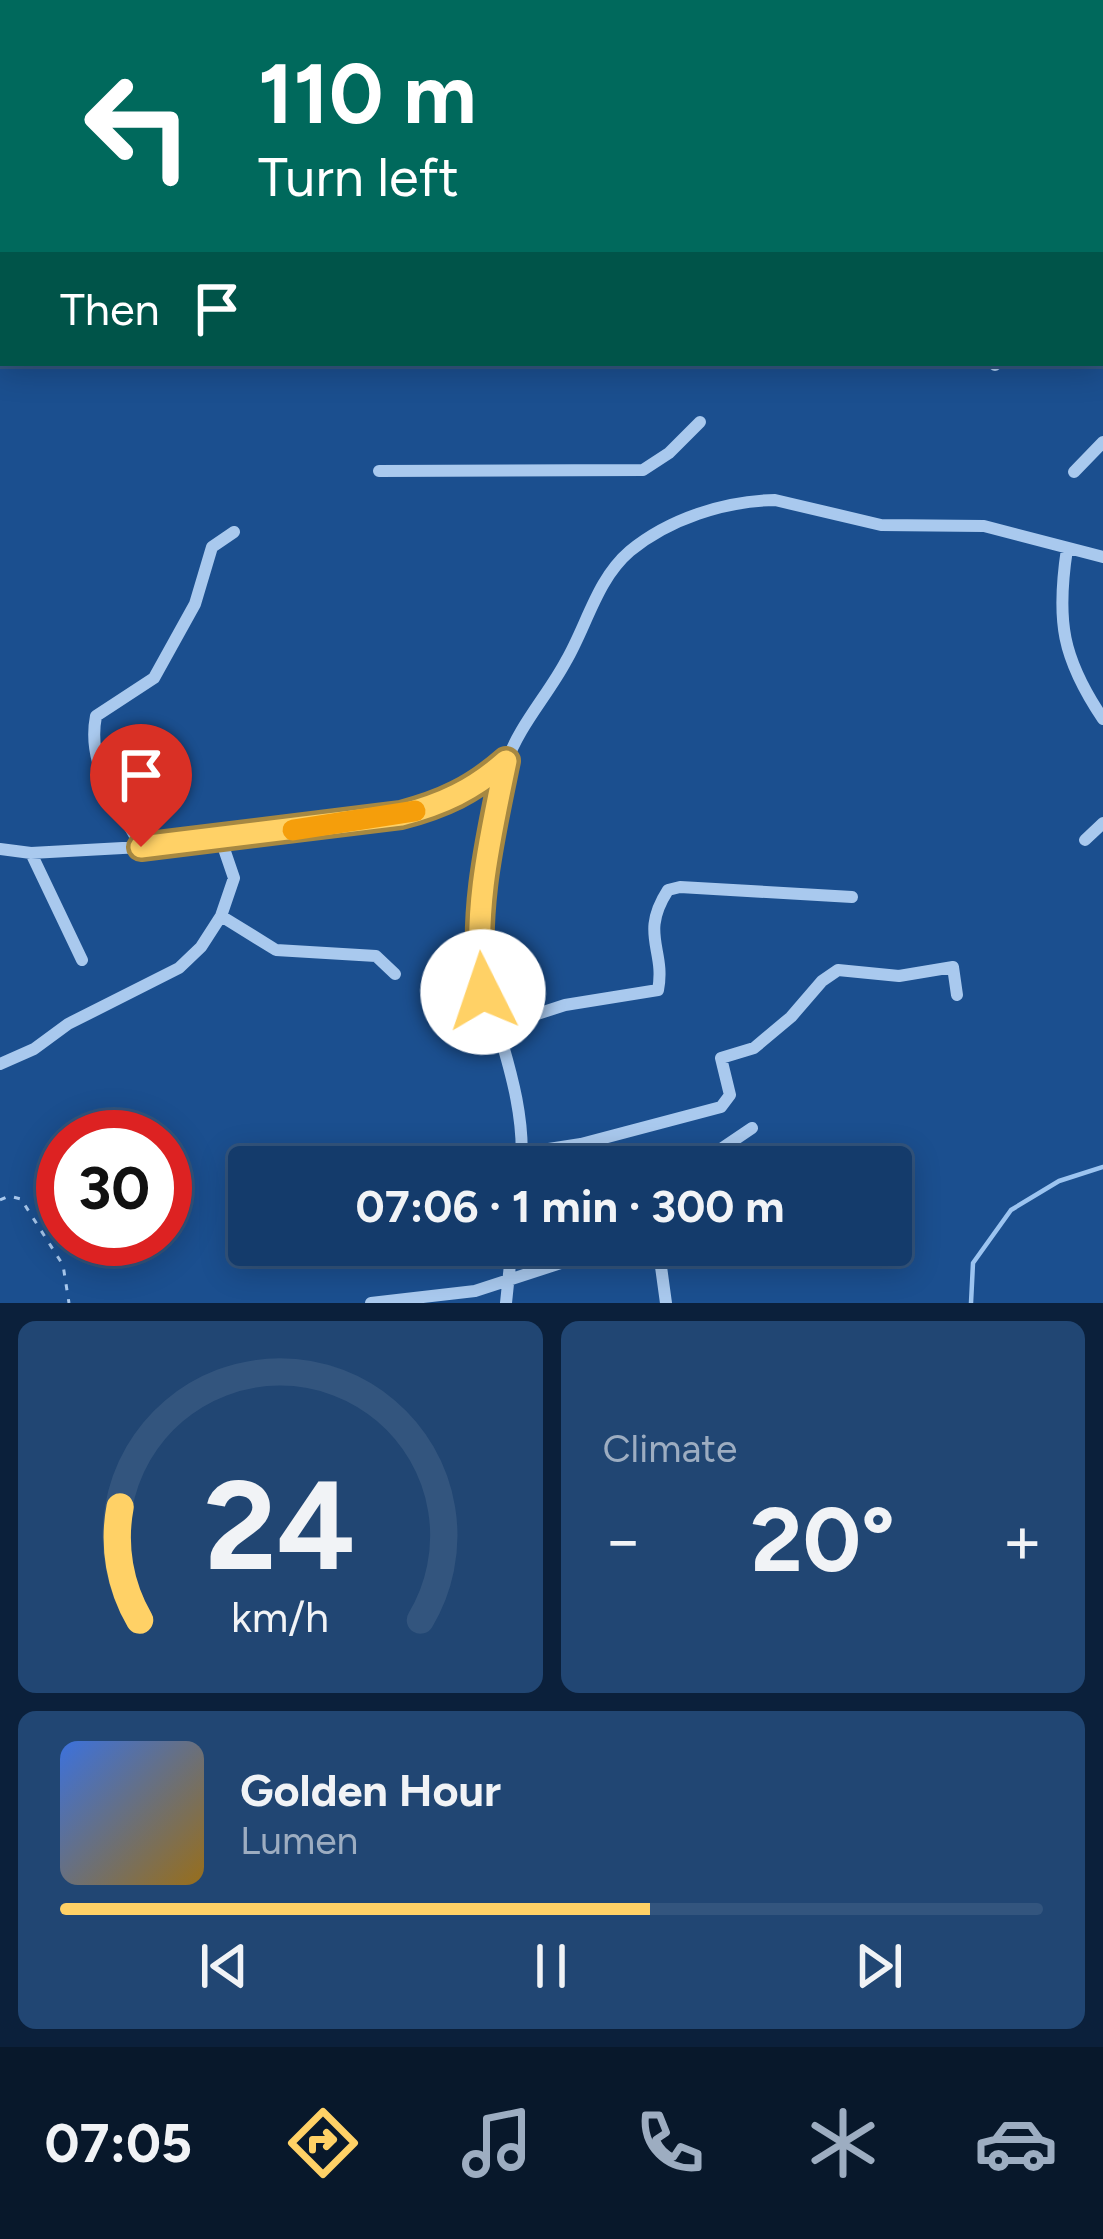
<!DOCTYPE html>
<meta charset="utf-8">
<style>
:root{--surface:#143b6b;--page:#214673;--text:#f1f3f6;--muted:#9dadc1;--line:#33557e;--accent:#ffd166}
body{margin:0;font-family:Figtree,sans-serif;background:var(--page);color:var(--text);height:100vh;display:flex;flex-direction:column;font-size:45px;white-space:nowrap}
*{box-sizing:border-box;margin:0}
p{font-size:39px;color:var(--muted)}
.icon{flex:none;width:66px;height:66px;fill:none;stroke:currentColor;stroke-width:2;stroke-linecap:round;stroke-linejoin:round}
.map{position:relative;height:1303px;overflow:hidden}
.side{display:flex;flex-direction:column;gap:18px;padding:18px;background:#0b203b;flex:1}
.side>*{flex:none}
.hud{position:absolute;left:0px;top:0px;width:1104px;height:366px;box-shadow:0 6px 30px #0003,0 0 0 3px var(--line);background:#00695c;color:#fff;overflow:hidden}
.speed{position:absolute;left:36px;top:1110px;display:flex;gap:24px;font-size:60px;font-weight:700;text-align:center}
.speed>*{display:grid;place-content:center;width:156px;height:156px;border-radius:50%;background:var(--surface);box-shadow:0 6px 30px #0003,0 0 0 3px var(--line);line-height:1}
.speed .limit{border:18px solid #d22;background:#fff;color:#111}
.pin{position:absolute;display:grid;place-items:center;width:102px;height:102px;color:#fff;margin:-123px -51px;border-radius:50% 50% 50% 0;rotate:-45deg;box-shadow:0 0 12px #0007}
.pin .icon{rotate:45deg}
.me{position:absolute;width:132px;margin:-66px;rotate:356deg;stroke-linejoin:round;filter:drop-shadow(0 0 9px #0008)}
.turn{display:flex;align-items:center;gap:42px;height:252px;padding:0 60px;font-size:54px}
.turn .icon{width:156px;height:156px;stroke-width:2.5}
.turn b{display:block;font-size:84px;line-height:102px}
.then{display:flex;align-items:center;height:114px;padding:0 60px;background:#0003;gap:24px;font-size:45px}
.big{font-size:90px;font-weight:700;line-height:1.1}
.side .tile{flex:1;display:flex;flex-direction:column;justify-content:center;gap:18px;min-width:0;padding:0 42px;border-radius:18px;background:var(--page)}
.side .dial{align-items:center;gap:0}
.dial svg{height:312px;overflow:visible;fill:none;stroke:var(--line);stroke-width:7;stroke-linecap:round;text-anchor:middle}
.dial text{fill:var(--text);stroke:none}
.song{display:flex;align-items:center;gap:36px}
.cover{width:144px;height:144px;border-radius:18px;background:linear-gradient(135deg,hsl(220 70% 55%),hsl(40 70% 35%))}
.played{height:12px;border-radius:6px;background:linear-gradient(90deg,var(--accent) 60%,var(--line) 60%)}
.keys{display:flex;justify-content:space-around;direction:ltr}
.heat{display:flex;justify-content:space-between;align-items:center;font-size:66px;direction:ltr}
.side .tiles{flex:1;display:grid;gap:18px;grid-template-columns:1fr 1fr}
.tile:last-child{grid-column:span 2}
.trip{position:absolute;left:228px;top:1146px;width:684px;height:120px;border-radius:12px;background:var(--surface);box-shadow:0 6px 30px #0003,0 0 0 3px var(--line);font-weight:700;line-height:120px;text-align:center}
.menu{display:flex;height:192px;justify-content:space-around;align-items:center;background:#08182b;color:var(--muted)}
.menu .icon{width:84px;height:84px}
.menu .on{color:var(--accent)}
.menu b{font-size:54px;color:var(--text)}
.map>svg:first-child{display:block}
</style>
<div class="map">
<svg width="1103" height="1303" viewBox="0 0 1103 1303">
<rect width="100%" height="100%" fill="#1b4f8f"/>
<g fill="none" stroke-linecap="round" stroke-linejoin="round">
<path stroke="#9cc4f0" stroke-width="4.5" d="M971 1303 973 1263 1011 1210 1059 1181 1103 1167"/>
<path stroke="#a9c9ee" stroke-width="3" stroke-dasharray="6 9" stroke-linecap="butt" d="M0 1200 9 1196 21 1199 63 1265 69 1303"/>
<path stroke="#a9c9ee" stroke-width="12" d="M81 0 83 3
M275 3 278 0
M691 3 693 0
M0 110 3 115
M0 210 3 208
M1101 273 1103 272
M995 365 997 363
M379 471 643 470 669 453 700 422
M1074 472 1103 442
M1067 549C1056 621 1062 658 1103 719
M1085 840 1103 823
M141 847C119 804 86 767 96 716L154 678 195 604 212 547 234 532
M0 849 31 853 141 847 401 815C443 804 473 790 505 762
M31 853 82 960
M221 916 276 950 376 956 395 974
M497 1027 565 1005 658 990C666 949 639 935 668 890L680 887 852 897
M0 1064 34 1049 68 1024 179 968 201 947 221 916 234 878 221 840
M523 1153 581 1144 721 1107 730 1095 721 1058 754 1048 791 1017 822 981 838 970 899 976 953 967 957 995
M521 1167C525 1122 512 1075 499 1032 490 1005 479 983 478 953 475 907 491 808 506 764 518 727 548 695 566 661 587 625 597 579 630 551 669 519 724 501 775 500L881 525 984 526 1103 557
M677 1167 718 1151 752 1128
M658 1245 666 1303
M371 1303 475 1291 616 1245
M506 1303 512 1245"/>
<path stroke="#d6e6fa" stroke-width="21" d="M554 0 561 3
M1101 217 1103 216
M1101 244 1103 246"/>
</g>
<g fill="none" stroke-linecap="round" stroke-linejoin="round">
<g stroke="#a68842" stroke-width="30">
<path id="route" d="M141 847 401 815C443 804 473 790 506 761 490 838 472 913 483 992"/>
</g>
<use href="#route" stroke="#ffd166" stroke-width="21"/>
<path stroke="#f59e0b" stroke-width="21" d="M293 830 415 811"/>
</g>
</svg>
<div class="speed"><div class="limit">30</div></div>
<div class="pin" style="left:141px;top:847px;background:#d93025"><svg class="icon" aria-label="arrive" viewBox="0 0 24 24"><path d="M6 21V4h12l-3 4 3 4H6"/></svg></div>
<svg class="me" style="left:483px;top:992px" viewBox="-20 -20 40 40"><circle r="19" fill="#fff"/><path d="M0-13L10 11 0 6-10 11z" fill="#ffd166"/></svg>
<div class="trip">07:06 · 1 min · 300 m</div>
<div class="hud">
<div class="turn"><svg class="icon" aria-label="left" viewBox="0 0 24 24"><path d="M17 20v-9H6M10 6l-5 5 5 5"/></svg><div><b>110 m</b>Turn left</div></div>
<div class="then">Then<svg class="icon" aria-label="arrive" viewBox="0 0 24 24"><path d="M6 21V4h12l-3 4 3 4H6"/></svg></div>
</div>
</div>
<section class="side">
<div class="tiles">
<div class="tile dial"><svg viewBox="0 0 100 80">
<path d="M14 69A42 42 0 1 1 86 69"/>
<path d="M14 69A42 42 0 0 1 9 40" stroke="#ffd166"/>
<text x="50" y="56" font-size="32" font-weight="700">24</text>
<text x="50" y="72" font-size="11">km/h</text>
</svg></div>
<div class="tile"><p>Climate</p>
<div class="heat"><a>−</a><b class="big">20°</b><a>+</a></div>
</div>
<div class="tile">
<div class="song"><i class="cover"></i><div><b>Golden Hour</b><p>Lumen</p></div></div>
<div class="played"></div>
<div class="keys"><svg class="icon" aria-label="previous" viewBox="0 0 24 24"><path d="M18 5L8 12l10 7zM5 5v14"/></svg><svg class="icon" aria-label="pause" viewBox="0 0 24 24"><path d="M8 5v14M16 5v14"/></svg><svg class="icon" aria-label="next" viewBox="0 0 24 24"><path d="M6 5l10 7-10 7zM19 5v14"/></svg></div>
</div>
</div>
</section>
<nav class="menu">
<b>07:05</b>
<svg class="icon on" aria-label="directions" viewBox="0 0 24 24"><path d="M12 3l9 9-9 9-9-9zM9 14v-3h6M13 9l2 2-2 2"/></svg>
<svg class="icon" aria-label="music" viewBox="0 0 24 24"><path d="M9 18V5l10-2v13"/><circle cx="6" cy="18" r="3"/><circle cx="16" cy="16" r="3"/></svg>
<svg class="icon" aria-label="phone" viewBox="0 0 24 24"><path d="M5 4h4l2 5-3 2q2 4 5 5l2-3 5 2v4C11 20 4 13 5 4z"/></svg>
<svg class="icon" aria-label="climate" viewBox="0 0 24 24"><path d="M12 3v18M4 7l16 10M4 17L20 7"/></svg>
<svg class="icon" aria-label="car" viewBox="0 0 24 24"><path d="M5 17H2v-5l4-1 3-4h7l3 4 3 1v5h-3M9 17h6M6 11h13"/><circle cx="7" cy="17" r="2"/><circle cx="17" cy="17" r="2"/></svg>
</nav>
